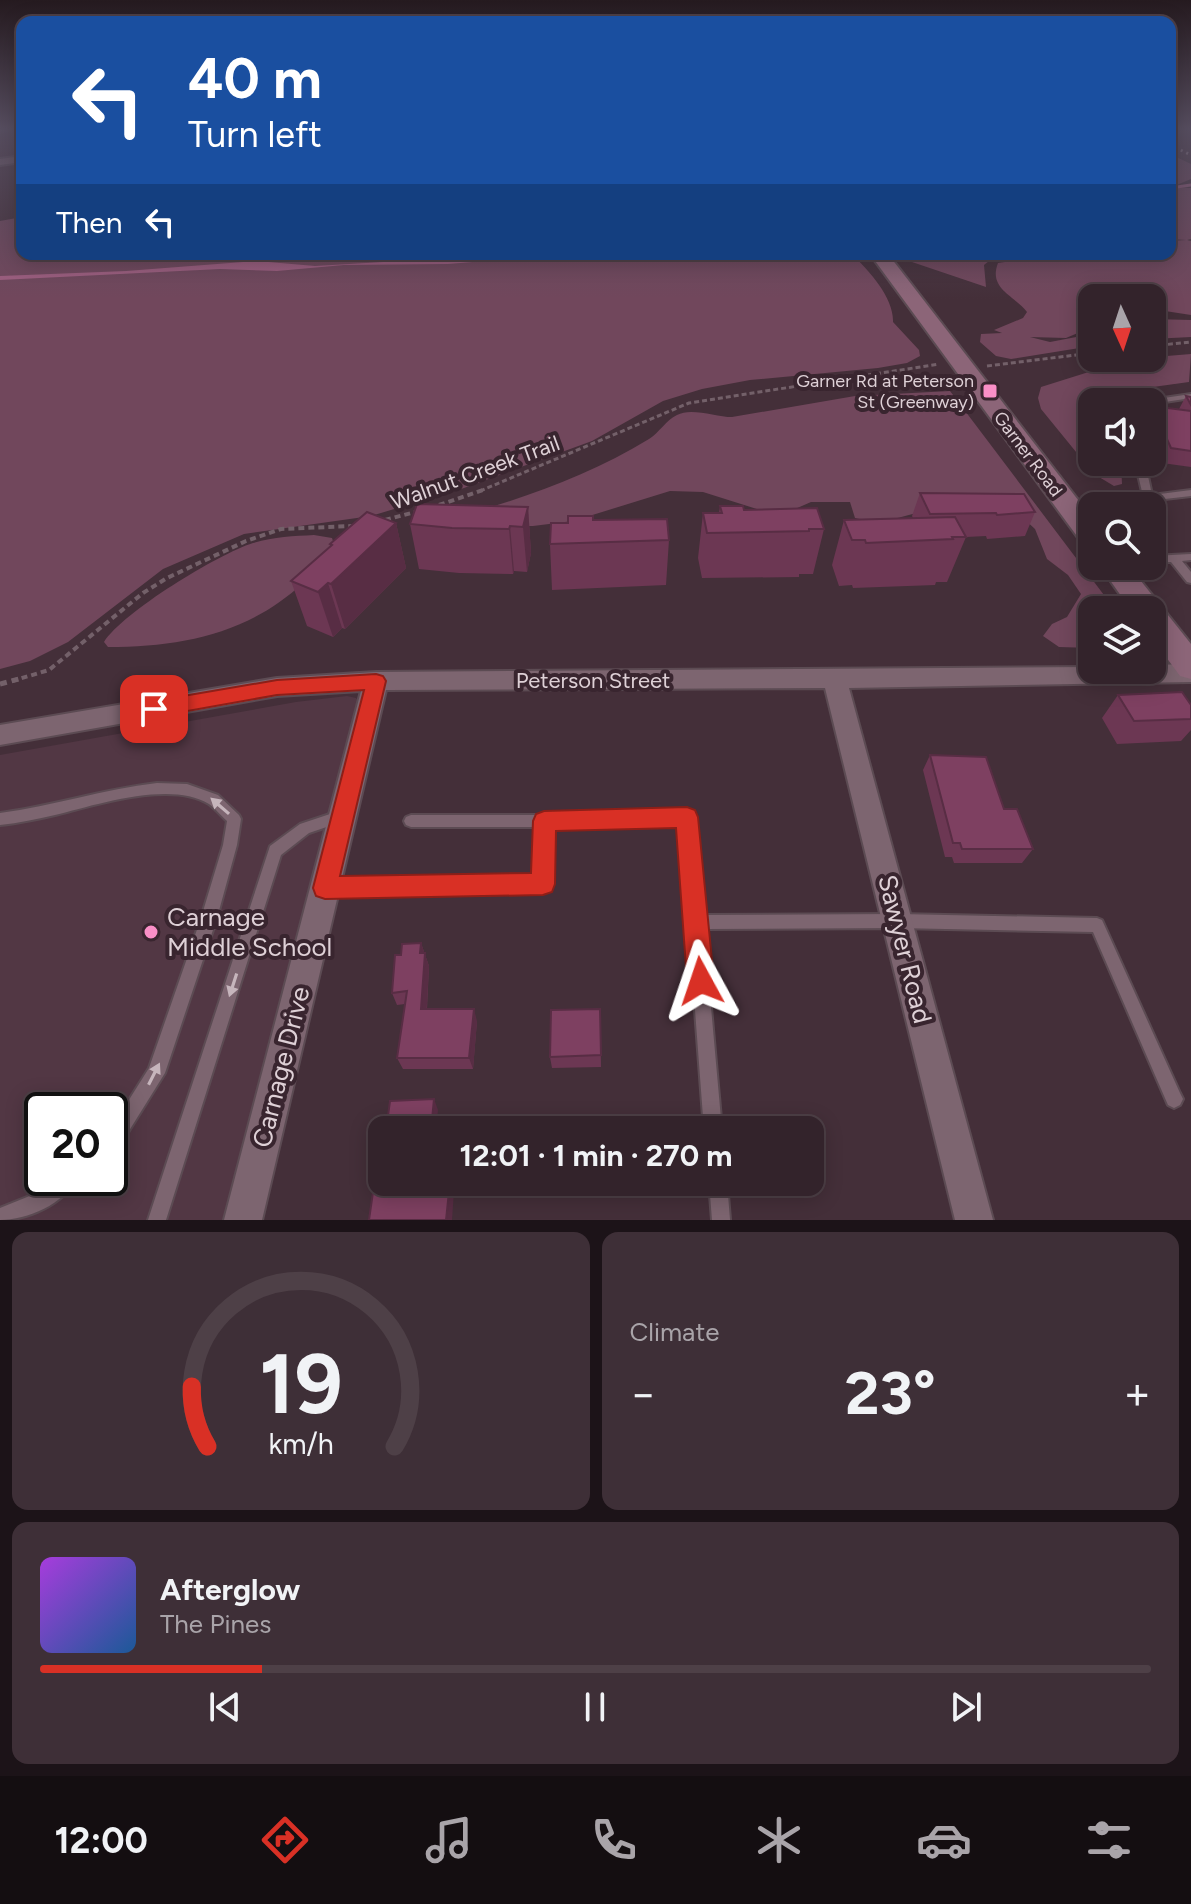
<!DOCTYPE html>
<meta charset="utf-8">
<style>
:root{--surface:#33232b;--page:#3e2f37;--text:#f1f3f6;--muted:#a9a4a9;--line:#4e4047;--accent:#d93025}
body{margin:0;font-family:Figtree,sans-serif;background:var(--page);color:var(--text);height:100vh;display:flex;flex-direction:column;font-size:30px;white-space:nowrap}
*{box-sizing:border-box;margin:0}
p{font-size:26px;color:var(--muted)}
.icon{flex:none;width:44px;height:44px;fill:none;stroke:currentColor;stroke-width:2;stroke-linecap:round;stroke-linejoin:round}
.map{position:relative;height:1220px;overflow:hidden}
.drawer{display:flex;flex-direction:column;gap:12px;padding:12px;background:#1c1318;flex:1}
.drawer>*{flex:none}
.guide{position:absolute;left:16px;top:16px;width:1160px;height:244px;border-radius:16px;box-shadow:0 4px 20px #0003,0 0 0 2px var(--line);background:#1a4fa0;color:#fff;overflow:hidden}
.needle{width:52px;rotate:177deg}
.tools{position:absolute;left:1078px;top:284px;display:grid;gap:16px}
.tools a{display:grid;place-items:center;width:88px;height:88px;border-radius:16px;background:var(--surface);box-shadow:0 4px 20px #0003,0 0 0 2px var(--line);font-size:40px}
.speed{position:absolute;left:24px;top:1092px;display:flex;gap:16px;font-size:40px;font-weight:700;text-align:center}
.speed>*{display:grid;place-content:center;width:104px;height:104px;border-radius:50%;background:var(--surface);box-shadow:0 4px 20px #0003,0 0 0 2px var(--line);line-height:1}
.speed .limit{border:4px solid #111;border-radius:12px;background:#fff;color:#111}
.pin{position:absolute;display:grid;place-items:center;width:68px;height:68px;color:#fff;margin:-34px;border-radius:16px;box-shadow:0 4px 12px #0006}
.me{position:absolute;width:88px;margin:-44px;rotate:355deg;stroke-linejoin:round;filter:drop-shadow(0 0 6px #0008)}
.turn{display:flex;align-items:center;gap:28px;height:168px;padding:0 40px;font-size:36px}
.turn .icon{width:104px;height:104px;stroke-width:2.5}
.turn b{display:block;font-size:56px;line-height:68px}
.then{display:flex;align-items:center;height:76px;padding:0 40px;background:#0003;gap:16px;font-size:30px}
.big{font-size:60px;font-weight:700;line-height:1.1}
.drawer .card{flex:1;display:flex;flex-direction:column;justify-content:center;gap:12px;min-width:0;padding:0 28px;border-radius:16px;background:var(--page)}
.drawer .dial{align-items:center;gap:0}
.dial svg{height:208px;overflow:visible;fill:none;stroke:var(--line);stroke-width:7;stroke-linecap:round;text-anchor:middle}
.dial text{fill:var(--text);stroke:none}
.song{display:flex;align-items:center;gap:24px}
.cover{width:96px;height:96px;border-radius:12px;background:linear-gradient(135deg,hsl(280 70% 55%),hsl(210 70% 35%))}
.played{height:8px;border-radius:4px;background:linear-gradient(90deg,var(--accent) 20%,var(--line) 20%)}
.keys{display:flex;justify-content:space-around;direction:ltr}
.heat{display:flex;justify-content:space-between;align-items:center;font-size:44px;direction:ltr}
.drawer .tiles{flex:1;display:grid;gap:12px;grid-template-columns:1fr 1fr}
.card:last-child{grid-column:span 2}
.trip{position:absolute;left:368px;top:1116px;width:456px;height:80px;border-radius:16px;background:var(--surface);box-shadow:0 4px 20px #0003,0 0 0 2px var(--line);font-weight:700;line-height:80px;text-align:center}
.tab-bar{display:flex;height:128px;justify-content:space-around;align-items:center;background:#140e11;color:var(--muted)}
.tab-bar .icon{width:56px;height:56px}
.tab-bar .current{color:var(--accent)}
.tab-bar b{font-size:36px;color:var(--text)}
.map>svg:first-child{display:block}
</style>
<div class="map">
<svg width="1191" height="1220" viewBox="0 0 1191 1220">
<rect width="100%" height="100%" fill="#442f39"/>
<path fill="#523744" fill-rule="evenodd" d="M347 696 356 698 362 706 224 1220H0V755L296 702ZM42 1110H110V1178H42Z"/>
<path fill="#71475c" d="M1170 154 1191 164V179L1172 187 1191 188V239L1187 240 1191 241V315L1152 309V298H1092V327L1066 338 1030 337 1050 342 1092 334V346L1011 359 996 356 980 342 981 334 1002 333 994 330 1023 318 1027 312C1014 295 988 289 998 263L1030 258 1170 254V241L1186 240 1170 239Z
M22 217V254H852C870 272 894 298 893 322L919 350 920 356 907 363 878 368 750 380 702 389 663 401 592 441 464 488 371 516 244 534 163 569 68 642 30 661 0 669V221Z
M901 254H1008L994 257 984 265 986 287 909 261Z
M1152 319 1191 320V337L1152 339Z
M1191 354 1189 382 1124 391 1100 402H1092V462H1121L1122 484 1114 486 1094 474 1041 409 1038 398 1041 387 1130 359Z
M950 391 1113 607 1114 610H1092V648L1059 647 1043 636 1052 624 1067 617 1081 594 1068 575 1047 559 1035 529 1021 516 920 512 879 523 855 518 850 502H811L779 516 703 492 670 491 573 521 533 526H482L488 508C543 491 599 470 649 439 659 433 666 420 677 415 691 407 716 417 732 417L855 396Z
M314 535 332 538 334 544C324 557 315 572 303 583 248 634 181 647 108 647L104 642C123 612 218 554 253 543 273 537 294 536 314 535Z"/>
<path fill="#a15f81" d="M517 254H680L668 258 630 260 524 258 448 264 344 265 277 271 220 269 0 280V276L126 271 257 261 315 266Z"/>
<g fill="none" stroke-linecap="round" stroke-linejoin="round">
<path stroke="#a15f81" stroke-width="3" d="M1170 188 1191 185"/>
<g stroke="#5c4b53" stroke-width="4">
<path id="lane" d="M5 128H13L0 132V130Z
M1191 394V398L1152 404V402H1146L1150 400Z
M1135 462H1145L1152 495 1191 490V496L1069 510 1064 507 1069 504 1143 496Z
M1191 554V560L1182 561 1191 572V583L1187 582 1171 562H1152V556Z
M157 783 187 784 218 795 239 815 241 819 237 845 217 918 165 1073 127 1134 116 1144 110 1147V1126L115 1122 149 1068 201 918 223 845 227 821C221 816 215 808 209 804 171 780 95 805 55 815 37 819 19 823 0 825V813C53 806 104 789 157 783Z
M342 810 347 812 349 816 347 820 309 833 281 855 166 1220H148L270 846 300 824Z
M687 811 692 813 694 817 703 915 898 914 1097 918 1102 920 1180 1093 1183 1099 1180 1105 1174 1108 1168 1105 1093 932 898 928 704 929 722 1130H704L681 823 551 827 550 884 548 889 543 891 326 895 321 893 319 888 321 883 326 881 536 877 537 827H411L406 825 404 821 406 817 411 815H544Z
M53 1178H76C65 1204 27 1220 0 1220V1208L37 1193Z
M709 1182H727L730 1220H712Z"/>
</g>
<g stroke="#5c4b53" stroke-width="4">
<path id="street" d="M22 156V162L0 165V159Z
M1191 664V682L849 688 993 1220H955L825 688 386 690 262 1220H224L361 691 277 696 0 745V725L277 678 376 672 1092 667V670H1152V665Z"/>
</g>
<g stroke="#5c4b53" stroke-width="4">
<path id="secondary" d="M870 254H888L1092 518V546L1082 543Z
M1100 566H1129L1191 644V679L1180 676 1152 638V610H1131Z"/>
</g>
<path stroke="#736069" stroke-width="3" stroke-dasharray="5 3" stroke-linecap="butt" d="M1152 346 1191 342
M987 366 1092 353
M480 491 689 403 939 364"/>
<path stroke="#736069" stroke-width="4" stroke-dasharray="6 4" stroke-linecap="butt" d="M439 505 486 489
M385 520 419 511
M12 681 49 670 143 593 167 578 246 541 281 529 353 526"/>
<path stroke="#736069" stroke-width="5" stroke-dasharray="7 5" stroke-linecap="butt" d="M0 684 19 679"/>
<use href="#lane" fill="#7d6570" fill-rule="evenodd"/>
<use href="#street" fill="#7d6570" fill-rule="evenodd"/>
<use href="#secondary" fill="#8c6578" fill-rule="evenodd"/>
<path stroke="#bcacb3" stroke-width="3" stroke-dasharray="2 4" stroke-linecap="butt" d="M1170 145 1191 155"/>
</g>
<path fill="#6c3753" d="M1186 396 1191 397V467L1162 463 1152 438V407L1179 409Z
M920 493 1035 512 1025 536 987 539 986 536 966 537 947 582H936L935 585 853 588 852 585 839 586 832 565 844 520 913 518 912 516Z
M720 506 744 510 824 529 813 574H799V577L702 578 698 558 703 513H719Z
M528 507 531 553 527 572 514 571 513 574 459 573 419 569 410 524Z
M593 520 669 540 666 585 552 590 550 544 568 523Z
M396 523 406 568 345 629 342 628 333 637 307 626 291 581 331 547 330 544Z
M1118 695 1191 705V730L1181 741 1117 744 1102 718Z
M930 755 1004 809 1033 849 1022 863H954L952 857H945L923 770Z
M421 943 429 966 427 1009 477 1021 473 1069H403L397 1058 405 1004 397 1005 392 993 401 955Z
M600 1009 601 1067 552 1068 550 1057Z"/>
<path fill="#582d44" d="M528 507 531 553 527 572 523 527Z
M396 523 406 568 345 629 331 584Z
M510 526 514 571 513 574 509 529Z
M328 583 342 628 333 637 318 592Z
M421 943 429 966 426 1021 421 1009Z
M474 1009 477 1021 473 1069 469 1058Z
M434 1099 438 1110 436 1130H431Z
M450 1182 454 1191 452 1220H446Z"/>
<path fill="#7e4061" stroke="#582d44" stroke-width="2" d="M1186 396 1191 397V405Z
M1152 406 1191 411V451L1171 448Z
M920 493 1024 494 1035 512 997 515 996 513 930 514Z
M417 504 528 507 523 527 510 526 509 529 452 528 410 524Z
M720 506H743L744 510 817 508 824 529H809V531L707 533 703 513H722Z
M367 512 396 523 331 584 328 583 318 592 291 581 332 545 330 544Z
M568 516H593V520L667 519 669 540 550 544 551 523H568Z
M955 517 966 537H952L953 539 866 543 865 540H852L844 520Z
M1182 692 1191 705V719L1134 721 1118 695Z
M930 755 986 757 1004 809H1017L1033 849H962L960 843H953Z
M421 943 420 953H425L421 1009H474L469 1058H397L407 991 392 993 395 955H401L402 944Z
M600 1009 601 1055 550 1057 551 1010Z
M434 1099 431 1130H386L390 1101Z
M382 1157V1182H450L446 1220H369L374 1185 378 1186Z"/>
<defs><path id="oneway-solid" d="M-6-.8H1V-3.2L6.5 0L1 3.2V.8H-6Z" transform="scale(2)"/></defs>
<g fill="#c6b5bc">
<use href="#oneway-solid" transform="translate(220 806) rotate(-139)"/>
<use href="#oneway-solid" transform="translate(233 985) rotate(108)"/>
<use href="#oneway-solid" transform="translate(154 1074) rotate(-63)"/>
</g>
<linearGradient id="sky" x2="0" y2="1"><stop stop-color="#251a1f"/><stop offset="0.43" stop-color="#564d5f"/><stop offset="1" stop-color="#564d5f" stop-opacity="0"/></linearGradient>
<rect width="1191" height="299" fill="url(#sky)"/>
<path fill="#d93025" stroke="#8d1f18" stroke-width="2" d="M376 674 383 676 386 681 340 876 531 873 533 821 536 814 544 811 687 807 695 810 698 817 714 981 710 990 701 994 691 990 687 981 676 828 556 831 555 884 552 892 543 895 325 899 316 896 313 888 364 690 277 695 154 717 147 714 144 709 147 703 154 701 277 680Z"/>
<g fill="#fa8fc7" stroke="#39252f" stroke-width="3">
<rect x="982" y="383" width="16" height="16" rx="4"/>
<circle cx="151" cy="932" r="8"/>
</g>
<g text-anchor="middle" stroke-width="8" stroke-linejoin="round" paint-order="stroke">
<g font-size="18" fill="#ded0d6" stroke="#39252f" text-anchor="end">
<text x="974" y="387">Garner Rd at Peterson<tspan x="974" dy="21">St (Greenway)</tspan></text>
</g>
<g font-size="18" fill="#ded0d6" stroke="#39252f">
<text transform="translate(1028 454) rotate(53)" y="6">Garner Road</text>
</g>
<g font-size="22" fill="#ded0d6" stroke="#39252f">
<text transform="translate(475 472) rotate(-20)" y="8">Walnut Creek Trail</text>
<text x="593" y="688">Peterson Street</text>
</g>
<g font-size="26" fill="#ded0d6" stroke="#39252f" text-anchor="start">
<text x="167" y="926">Carnage<tspan x="167" dy="30">Middle School</tspan></text>
</g>
<g font-size="26" fill="#ded0d6" stroke="#39252f">
<text transform="translate(905 949) rotate(76)" y="9">Sawyer Road</text>
<text transform="translate(281 1067) rotate(-76)" y="9">Carnage Drive</text>
</g>
</g>
</svg>
<div class="tools">
<a><svg class="needle" viewBox="-14 -14 28 28"><path d="M0-13l5 13h-10z" fill="#e53935"/><path d="M0 13l5-13h-10z" fill="#a9a4a9"/></svg></a>
<a><svg class="icon" aria-label="sound" viewBox="0 0 24 24"><path d="M4 9h4l5-4v14l-5-4H4zM17 9q2 3 0 6"/></svg></a>
<a><svg class="icon" aria-label="search" viewBox="0 0 24 24"><circle cx="10" cy="10" r="6"/><path d="M15 15l6 6"/></svg></a>
<a><svg class="icon" aria-label="layers" viewBox="0 0 24 24"><path d="M12 4l9 5-9 5-9-5zM3 14l9 5 9-5"/></svg></a>
</div>
<div class="speed"><div class="limit">20</div></div>
<div class="pin" style="left:154px;top:709px;background:#d93025"><svg class="icon" aria-label="arrive" viewBox="0 0 24 24"><path d="M6 21V4h12l-3 4 3 4H6"/></svg></div>
<svg class="me" style="left:701px;top:981px" viewBox="-20 -20 40 40"><path d="M0-17L14 15 0 8-14 15z" fill="#d93025" stroke="#fff" stroke-width="4"/></svg>
<div class="trip">12:01 · 1 min · 270 m</div>
<div class="guide">
<div class="turn"><svg class="icon" aria-label="left" viewBox="0 0 24 24"><path d="M17 20v-9H6M10 6l-5 5 5 5"/></svg><div><b>40 m</b>Turn left</div></div>
<div class="then">Then<svg class="icon" aria-label="left" viewBox="0 0 24 24"><path d="M17 20v-9H6M10 6l-5 5 5 5"/></svg></div>
</div>
</div>
<section class="drawer">
<div class="tiles">
<div class="card dial"><svg viewBox="0 0 100 80">
<path d="M14 69A42 42 0 1 1 86 69"/>
<path d="M14 69A42 42 0 0 1 8 46" stroke="#d93025"/>
<text x="50" y="56" font-size="32" font-weight="700">19</text>
<text x="50" y="72" font-size="11">km/h</text>
</svg></div>
<div class="card"><p>Climate</p>
<div class="heat"><a>−</a><b class="big">23°</b><a>+</a></div>
</div>
<div class="card">
<div class="song"><i class="cover"></i><div><b>Afterglow</b><p>The Pines</p></div></div>
<div class="played"></div>
<div class="keys"><svg class="icon" aria-label="previous" viewBox="0 0 24 24"><path d="M18 5L8 12l10 7zM5 5v14"/></svg><svg class="icon" aria-label="pause" viewBox="0 0 24 24"><path d="M8 5v14M16 5v14"/></svg><svg class="icon" aria-label="next" viewBox="0 0 24 24"><path d="M6 5l10 7-10 7zM19 5v14"/></svg></div>
</div>
</div>
</section>
<nav class="tab-bar">
<b>12:00</b>
<svg class="icon current" aria-label="directions" viewBox="0 0 24 24"><path d="M12 3l9 9-9 9-9-9zM9 14v-3h6M13 9l2 2-2 2"/></svg>
<svg class="icon" aria-label="music" viewBox="0 0 24 24"><path d="M9 18V5l10-2v13"/><circle cx="6" cy="18" r="3"/><circle cx="16" cy="16" r="3"/></svg>
<svg class="icon" aria-label="phone" viewBox="0 0 24 24"><path d="M5 4h4l2 5-3 2q2 4 5 5l2-3 5 2v4C11 20 4 13 5 4z"/></svg>
<svg class="icon" aria-label="climate" viewBox="0 0 24 24"><path d="M12 3v18M4 7l16 10M4 17L20 7"/></svg>
<svg class="icon" aria-label="car" viewBox="0 0 24 24"><path d="M5 17H2v-5l4-1 3-4h7l3 4 3 1v5h-3M9 17h6M6 11h13"/><circle cx="7" cy="17" r="2"/><circle cx="17" cy="17" r="2"/></svg>
<svg class="icon" aria-label="filters" viewBox="0 0 24 24"><path d="M4 7h16M4 17h16"/><circle cx="9" cy="7" r="2"/><circle cx="15" cy="17" r="2"/></svg>
</nav>
